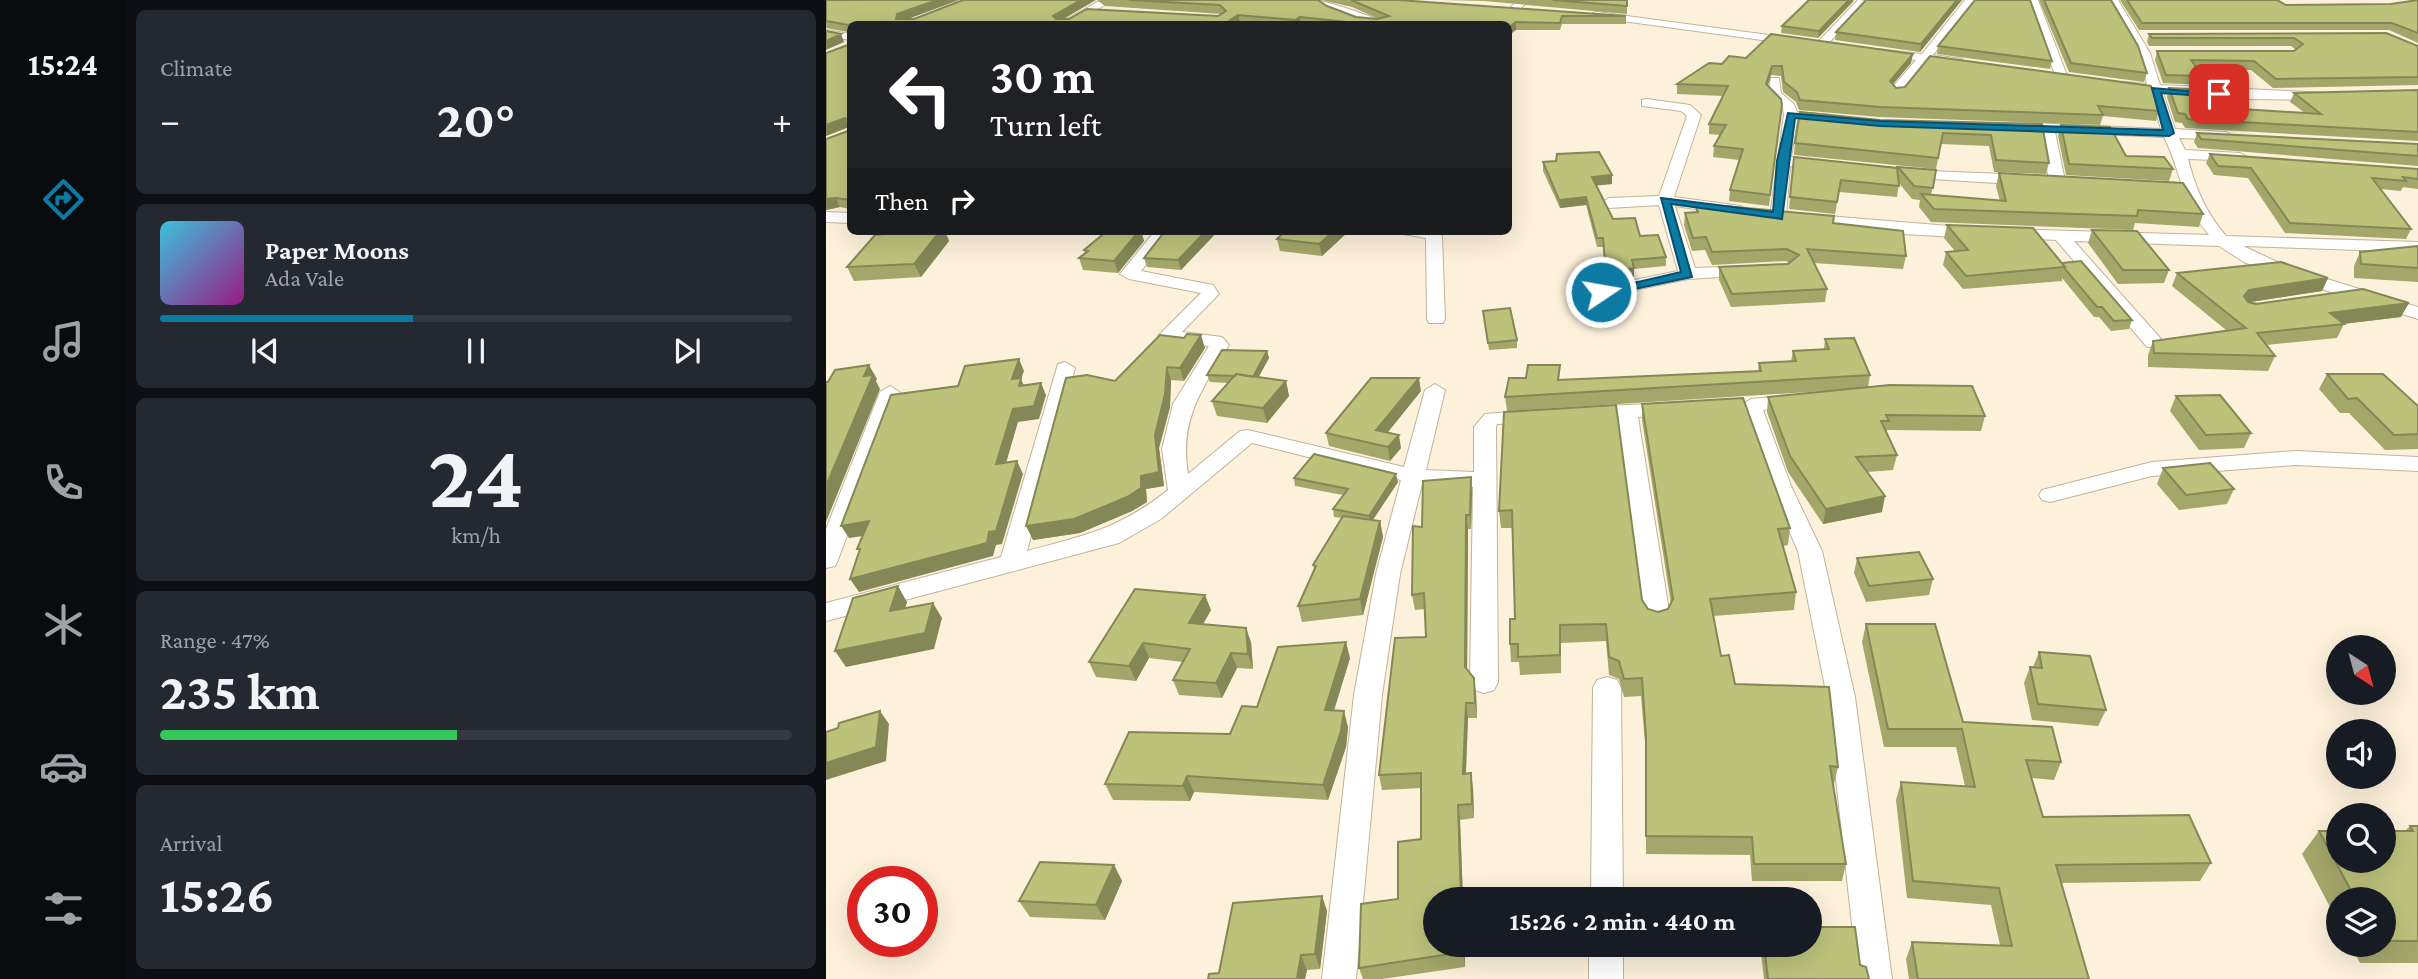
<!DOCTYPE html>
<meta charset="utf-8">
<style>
:root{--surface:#171b24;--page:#242831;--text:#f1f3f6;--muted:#9ea1a6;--line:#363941;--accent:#0d7aa4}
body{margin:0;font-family:"Crimson Pro",serif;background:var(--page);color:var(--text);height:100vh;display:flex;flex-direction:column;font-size:26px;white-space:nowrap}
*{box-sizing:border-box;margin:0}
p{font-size:23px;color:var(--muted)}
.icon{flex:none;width:38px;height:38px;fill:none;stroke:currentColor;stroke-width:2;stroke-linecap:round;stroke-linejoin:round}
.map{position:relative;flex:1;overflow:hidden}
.sheet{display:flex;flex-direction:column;gap:10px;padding:10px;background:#0d0f14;width:700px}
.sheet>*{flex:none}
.hud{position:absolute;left:21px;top:21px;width:665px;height:214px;border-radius:10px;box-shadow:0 7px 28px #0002;background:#202124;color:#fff;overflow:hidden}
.needle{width:46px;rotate:144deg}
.tools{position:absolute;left:1500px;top:635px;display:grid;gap:14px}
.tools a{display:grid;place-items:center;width:70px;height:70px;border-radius:50%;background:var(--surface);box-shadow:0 7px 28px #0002;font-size:35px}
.speed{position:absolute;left:21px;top:866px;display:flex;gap:14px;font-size:35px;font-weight:700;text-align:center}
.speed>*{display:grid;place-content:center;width:91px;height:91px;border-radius:50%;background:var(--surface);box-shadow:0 7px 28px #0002;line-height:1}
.speed .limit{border:10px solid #d22;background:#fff;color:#111}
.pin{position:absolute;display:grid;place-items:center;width:60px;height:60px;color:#fff;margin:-30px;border-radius:14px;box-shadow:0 4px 10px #0006}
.me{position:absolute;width:77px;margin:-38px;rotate:78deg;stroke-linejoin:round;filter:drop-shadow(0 0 5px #0008)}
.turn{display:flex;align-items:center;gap:24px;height:147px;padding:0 28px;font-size:32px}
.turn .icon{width:91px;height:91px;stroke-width:2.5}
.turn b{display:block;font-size:49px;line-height:60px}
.then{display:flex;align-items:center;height:66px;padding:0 28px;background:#0003;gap:14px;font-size:26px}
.big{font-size:52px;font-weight:700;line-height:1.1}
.sheet .card{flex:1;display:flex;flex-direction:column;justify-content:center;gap:10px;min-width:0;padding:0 24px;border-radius:10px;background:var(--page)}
.sheet .dial{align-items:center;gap:0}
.dial b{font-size:91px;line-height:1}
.song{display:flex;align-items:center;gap:21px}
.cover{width:84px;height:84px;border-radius:10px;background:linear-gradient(135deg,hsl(190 70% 55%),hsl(310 70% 35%))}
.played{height:7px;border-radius:4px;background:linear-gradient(90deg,var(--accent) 40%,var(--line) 40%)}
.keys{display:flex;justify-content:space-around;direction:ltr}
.heat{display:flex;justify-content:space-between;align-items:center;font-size:38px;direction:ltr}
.charge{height:10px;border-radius:5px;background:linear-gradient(90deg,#34c759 47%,var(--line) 0)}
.trip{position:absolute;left:597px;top:887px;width:399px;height:70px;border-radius:35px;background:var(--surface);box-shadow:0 7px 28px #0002;font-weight:700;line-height:70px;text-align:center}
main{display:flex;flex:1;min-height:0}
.tab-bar{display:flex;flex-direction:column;width:126px;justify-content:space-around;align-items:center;background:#090b0e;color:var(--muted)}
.tab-bar .icon{width:49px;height:49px}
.tab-bar .active{color:var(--accent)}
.tab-bar b{font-size:32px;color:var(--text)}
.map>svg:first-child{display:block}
</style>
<main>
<nav class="tab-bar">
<b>15:24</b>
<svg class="icon active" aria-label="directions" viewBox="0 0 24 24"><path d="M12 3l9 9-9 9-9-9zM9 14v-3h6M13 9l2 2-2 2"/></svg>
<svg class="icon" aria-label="music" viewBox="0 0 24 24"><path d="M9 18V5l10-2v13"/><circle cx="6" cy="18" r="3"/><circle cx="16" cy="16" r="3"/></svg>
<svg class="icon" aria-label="phone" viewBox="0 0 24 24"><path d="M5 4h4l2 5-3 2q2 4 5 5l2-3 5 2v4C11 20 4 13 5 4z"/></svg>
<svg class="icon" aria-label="climate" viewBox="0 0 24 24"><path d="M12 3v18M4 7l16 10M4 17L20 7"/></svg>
<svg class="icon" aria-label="car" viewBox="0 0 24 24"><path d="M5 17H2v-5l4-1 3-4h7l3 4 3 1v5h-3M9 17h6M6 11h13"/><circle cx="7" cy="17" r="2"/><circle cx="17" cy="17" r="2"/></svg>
<svg class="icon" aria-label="filters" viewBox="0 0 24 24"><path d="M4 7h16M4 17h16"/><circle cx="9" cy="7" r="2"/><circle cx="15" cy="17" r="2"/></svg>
</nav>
<section class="sheet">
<div class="card"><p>Climate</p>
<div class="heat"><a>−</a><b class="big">20°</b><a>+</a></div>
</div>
<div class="card">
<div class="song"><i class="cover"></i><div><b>Paper Moons</b><p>Ada Vale</p></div></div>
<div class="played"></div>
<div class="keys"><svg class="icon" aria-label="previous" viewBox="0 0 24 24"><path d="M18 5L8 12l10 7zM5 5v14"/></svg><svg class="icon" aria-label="pause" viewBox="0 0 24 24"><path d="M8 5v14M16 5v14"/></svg><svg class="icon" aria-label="next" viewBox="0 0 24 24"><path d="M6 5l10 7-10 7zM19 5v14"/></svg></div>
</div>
<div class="card dial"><b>24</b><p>km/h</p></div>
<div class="card"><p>Range · 47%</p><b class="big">235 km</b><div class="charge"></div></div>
<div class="card"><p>Arrival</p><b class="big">15:26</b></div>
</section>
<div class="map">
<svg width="1592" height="979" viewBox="0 0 1592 979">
<rect width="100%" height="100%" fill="#fdf1db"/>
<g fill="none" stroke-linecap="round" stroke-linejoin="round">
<g stroke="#c2b399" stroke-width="2">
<path id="minor" d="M275 0H288L245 24H232Z
M488 0C498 0 552 18 561 24 537 26 505 16 488 0Z
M692 0H703L692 11H684L683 9Z
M1032 0 1042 1 999 47H991V43Z
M1139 0H1150L1107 55 1136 59V65L1102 62 1075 95H1065V89L1090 60 1051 55V49L1096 54Z
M1202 0H1212L1242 78 1240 81 1230 78Z
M1282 0H1292L1324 53 1334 85 1503 93V99L1498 100 1414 99 1337 93 1349 129 1400 132 1407 136 1400 140 1353 138 1359 150 1414 153 1421 157 1414 161 1362 159C1370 190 1380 212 1400 236L1592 242V252L1417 246 1462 267 1592 307V319L1450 275 1418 262 1393 246 1248 241 1335 339 1338 343 1335 347H1321L1230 240 1176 237 1174 234 1182 229 1383 235C1353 199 1357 175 1338 137L1229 132 1239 181 1231 186 1223 181 1215 131 1186 130 1179 126 1186 122 1335 129 1324 92 1298 90 1292 86 1298 82 1321 84 1312 53Z
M771 12 972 39 978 42 972 45 767 17V13Z
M0 30 24 34V40L0 36Z
M945 78H953L955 93 968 104 971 112 1005 115 1012 119 1005 123 971 120 965 157 996 161 1003 165 996 169 964 166 960 217 952 222 944 217 958 115 957 108 942 94Z
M821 99 864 105 875 115 848 197 915 206 923 211 915 216 849 206 869 268 922 266 931 271 928 275 862 279 775 297 766 292 775 287 852 271 833 205 783 208 775 203 783 198 833 196 861 116 855 111 816 106V100Z
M1079 170 1202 175 1210 180 1202 185 1074 177 1072 174Z
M0 212 24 213V223L0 222Z
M977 214 1148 228 1156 233 1148 238 1059 233 971 222V216Z
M329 231H346L315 271 387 285 393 294 356 332 396 337 403 345C376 389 353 420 362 474L414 431 422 430 578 467 599 390 609 384 619 390 600 470 648 472V427L659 414 708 410 718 416 708 422 671 424 670 427 672 682 668 690 658 693 648 690 644 682 647 487 596 484 574 574 556 695 530 979H496L528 695 550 574 575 480 426 443 335 519 293 543 0 621V603L175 557 232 364 239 362 249 368 201 551C260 535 293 529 342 490L336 449 347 404 383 346 341 342 332 336 375 293 303 279 294 274Z
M575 231H612L616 236 619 319 617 323H603L601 319 600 238 577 234Z
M64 386 74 392 12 560 9 566 0 568V529L54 392Z
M971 395 981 401 978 405 937 410 965 486 996 551 1029 697 1066 979H1032L1001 697 972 551 943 486 915 405 925 399Z
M845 403 855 409 852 413 812 417 844 617 840 624 831 627 822 624 818 617 792 418 760 419 750 413 760 407Z
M1470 451 1592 457V471L1470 465 1326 476 1224 502 1216 500 1213 495 1216 490 1326 462Z
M781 677 791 680 795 688 797 900H765L767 688 771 680Z
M763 945H797V979H763Z"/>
</g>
<use href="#minor" fill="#fff" fill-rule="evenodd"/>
</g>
<path fill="#a3a76a" d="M0 0 82 19H237L392 16 396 14 279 6 271 0H492L501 6 530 17 551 19H553L526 7 495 0H572L800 16V24H736L734 30H690L682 24H438L414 22 411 24H24V209L14 207 0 210V139L22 131V127L0 136 22 45V32L0 28Z
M617 0H801V14L658 1Z
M1040 0H1136L1094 52 1009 40 1010 32Z
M1213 0H1285L1321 73 1318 82 1243 72Z
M1294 0H1378L1460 5 1565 4 1592 0V43L1563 30H1313Z
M1028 1 992 38 955 33 956 26Z
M1560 33 1592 46V85L1447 88 1425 70 1372 69 1377 76 1375 85 1337 83 1329 60 1331 51H1468L1470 50 1465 46H1323L1321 42 1323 34Z
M1112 46 1226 61 1224 69 1111 54Z
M920 58 1085 63 1067 84 1070 88 1333 111 1330 121 1277 116 1274 125 1053 117 973 110 970 102 957 92 955 76 945 75 942 85 955 115 943 206 903 201 904 190 913 160 887 157 888 146 894 135 883 134V124L897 96 851 94V84L896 64Z
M1343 88 1400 108 1479 113 1464 102 1468 93 1592 90V141L1359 128 1356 123 1349 122 1341 97Z
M1054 120 1216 124 1223 163 1220 174 1168 172 1163 146 1115 144 1110 169 968 155 969 143Z
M1235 125 1300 156 1347 169 1343 181 1240 175 1232 136Z
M1371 133 1592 144V166L1372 148 1368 142Z
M1384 154 1592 169V189L1577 187 1575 191 1554 189 1585 229 1580 239 1459 233 1422 178 1388 175 1380 163Z
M968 157 1072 171V167L1110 170 1105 195 1174 201 1170 186 1173 173 1377 214 1373 227 1309 223 1307 230 1105 222 1093 207 1094 200 1086 199 1073 183 1071 197 1013 192 1009 214 963 209Z
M717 162 786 175V184L770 185 787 219 814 236 840 257V266L808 269V277L781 282 777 247H771L760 205 734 208 717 171Z
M870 207 1007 223 1080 256 1077 269 988 263 1001 289 999 302 905 307 893 280V267L963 263 960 261 886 265 879 250 866 251 858 225 859 213 870 212Z
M1121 225 1236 263 1306 320 1303 329 1285 331 1273 317H1268L1236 278V281L1137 289 1117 265 1120 252 1129 251 1118 238Z
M1266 230 1343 270 1338 283 1292 284 1262 243Z
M86 231H119L123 241 95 277 28 281 21 267Z
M281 231H315L318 241 292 273 257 270 253 258 259 253 258 250Z
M392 231 355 270 321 267 318 258Z
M459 231H523L496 256 454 251 451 239Z
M1592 246V282L1528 278V266L1534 252Z
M1351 273 1502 278 1496 291 1424 302 1575 317 1518 324 1511 338 1440 345 1449 356 1442 371 1322 367V355L1327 341 1400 330 1346 286Z
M657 311 691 340V348L663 350Z
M999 339 1044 375 1042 387 1159 416 1155 431 1061 430 1060 432 1071 455 1067 470 1041 472 1056 512 997 524 962 472 941 412 942 397 1014 390 681 411 679 397 700 378 734 380 932 371 933 363 965 361 967 351 998 349Z
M379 348 358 381 345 380 344 407 333 448 338 486 320 489 321 502 306 511 254 533 207 540 289 381Z
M441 351 443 358 432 377 460 381 463 396 441 423 391 416 386 401 403 383 384 382 381 375Z
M1501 374 1592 406V449L1559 450 1523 413H1514L1493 389Z
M595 391 562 432 575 448 564 461 503 446 500 433Z
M1350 396 1425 433 1418 448 1373 450 1344 411Z
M816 404 964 528 962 545 957 546 970 592 968 610 887 616 895 656 909 684 1012 767 1008 784H1007L1020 864 1016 881H926L924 855 820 854V755L815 696 798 697 793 679 783 675 780 641 735 643V673L694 675 693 662H685L684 644 689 619 686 528H675L673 511 678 412 822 609 832 612 842 609 845 604 816 420Z
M1337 468 1408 489 1401 504 1353 510 1331 484Z
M468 478 572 482 547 520 554 521 557 537 537 615 476 622 472 606 488 569 487 565 516 518 508 517 507 509 517 495 469 486Z
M646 492 645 529H642L641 670 650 693 651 718H642L640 774 647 788 648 818 634 820 637 900H609L639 945V967L556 979H537L533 968 572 899 595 839V788L556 790 553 775 600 637 599 609 589 610 586 595 596 527Z
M1031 558 1107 579 1103 595 1040 602 1028 573Z
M385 610 377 624 425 642 427 669 411 668 396 698 353 695 347 680 357 662 323 658 310 681 270 677 263 662Z
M1040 624 1137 722 1235 762 1228 780 1206 778 1217 817 1385 863 1374 881 1235 883 1263 979H1083L1080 959 1086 942 1174 945 1165 905 1081 898 1070 800 1075 782 1139 786 1130 747H1058L1036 642Z
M1213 652 1280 710 1272 726 1206 720 1198 683 1204 667H1207Z
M524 658 508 711 522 727 520 747 502 800 368 792 364 801 287 800 279 784 404 734 431 707Z
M1584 826H1592V963H1534L1524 945H1558V900H1512V922L1476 854 1493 831H1579Z
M288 865 296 881 279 920 204 917 193 901Z
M496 896 501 911 494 969 481 970 479 979H382L393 973Z
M934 945H984L1034 965 1043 979H938Z"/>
<path fill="#848856" d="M111 0H133L74 22 70 19 71 14Z
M255 0H270L229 24 227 16Z
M1023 0H1028L992 38 993 31Z
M1131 0H1136L1094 52 1095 44Z
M412 15 414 22 411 24H398Z
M474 17 475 24H470L469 20Z
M690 22V30L682 36V28Z
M15 34 18 42 0 50V41Z
M1087 54 1085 63 1062 90 1064 81Z
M946 66 945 75 939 94 940 84Z
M19 118 23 127 0 136V125Z
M786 175V184L766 186V177Z
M760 197V205L734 208 733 200Z
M10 198 14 207 0 210V199Z
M114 231H119L123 241 95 277 88 264Z
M313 231H315L318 241 292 273 288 261Z
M380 231H392L355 270 352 260Z
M508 231H523L496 256 493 244Z
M808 268V277L781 282 780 273Z
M1502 278 1496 291 1418 303V296L1423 290Z
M1583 303 1575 317 1515 324 1504 313Z
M375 335 379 348 358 381 354 368Z
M441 351 443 358 429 384 427 377Z
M193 359 198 371 195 379 200 390 198 398 186 379Z
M43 365 51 379 50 381 54 389 0 522V486L38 376Z
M341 367 345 380 344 407 333 448 338 486 320 489 321 502 306 511 254 533 207 540 200 526 315 476 329 435Z
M593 378 595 391 553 443 550 430Z
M460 381 463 396 441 423 437 408Z
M215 383 220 395 213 419 192 422 176 477 170 464 187 409Z
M573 435 575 448 564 461 562 447Z
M191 461 197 474 176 544 170 545 167 556 33 592 24 579 163 532Z
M570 474 572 482 544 524 543 516Z
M645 477 646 492 645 529 644 515Z
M1059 496 1056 512 997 524 1000 509Z
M640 515 642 529 641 682 639 667Z
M43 521 51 534 23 538 15 526Z
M554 521 557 537 537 615 534 599Z
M72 586 81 602 74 627 64 611Z
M379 595 385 610 369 638 363 623Z
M107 603 116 618 108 649 20 667 9 651Z
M420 628 425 642 427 669 422 654Z
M520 642 524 658 503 726 499 710Z
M317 643 323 658 310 681 303 666Z
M405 653 411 668 396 698 390 683Z
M648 678 650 693 651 718 649 703Z
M640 703 642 718 639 789 637 774Z
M54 711 63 724 60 761 0 780V763Z
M518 711 522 727 520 747 502 800 497 785Z
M645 773 647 788 648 818 646 804Z
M361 776 368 792 364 801 357 786Z
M632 805 634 820 637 900H635Z
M288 865 296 881 279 920 270 905Z
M496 896 501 911 494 969 489 954Z
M636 945H639V967L637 952Z
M475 955 481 970 479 979H471Z"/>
<path fill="#bdc27b" stroke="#848856" stroke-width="2" d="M0 0H111L71 14 70 19H88L137 0H255L227 16 230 19H243L261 9 392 16 400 11 394 5 303 0H492L501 6 530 17 551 19 563 16 525 0H572L800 16H736L734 23 690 22 682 28V24H540L474 17 469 20 412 15 398 24H24V200L10 198 0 199V139L22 131 23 120 19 118 0 125V53L22 45 23 25 0 21Z
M727 0H801V6Z
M983 0H1023L993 31 956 26Z
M1040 0H1131L1095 44 1010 32Z
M1149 0H1204L1226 61 1112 46Z
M1218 0H1285L1312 46 1321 73 1245 63Z
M1301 0H1451L1460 5 1565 4 1592 0V33L1566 23H1316Z
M0 31 15 34 0 41Z
M1560 33 1592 46V77L1450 79 1428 61 1365 60 1377 76 1340 75 1331 51H1468L1477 44 1468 38H1326L1323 34Z
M945 34 1087 54 1064 81 1070 88 1079 87 1104 56 1325 86 1333 111 1272 106 1277 115 1055 107 974 100 971 92 958 82 956 66H946L940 84 955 99 956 105 944 195 904 190 917 149 888 146 900 125 883 124 902 86 851 84 883 63 896 64 903 56 920 58Z
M1343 88 1387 90 1400 108 1495 114 1468 93 1592 90V132L1362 119 1359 114 1352 113Z
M974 112 1054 120 1216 124 1223 163 1170 160 1165 135 1117 133 1112 158 969 143Z
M1235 125 1284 127 1300 156 1338 157 1347 169 1243 164Z
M1371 133 1592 144V156L1375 139Z
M773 152 786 175 766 177 787 219 809 218 814 236 832 235 840 257 806 260 808 268 780 273 777 238H771L760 197 733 200 717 162 730 161 731 154Z
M1384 154 1592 169V179L1577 177 1580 181 1546 178 1585 229 1464 223 1425 168 1392 166Z
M968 157 1071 168 1073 186 1015 180 1011 202 964 197Z
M1072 167 1110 170 1107 188 1088 186Z
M1173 173 1357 183 1377 214 1312 210 1311 216 1108 209 1095 194 1180 201Z
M898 206 1008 216 1007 223 1077 231 1080 256 981 249 1001 289 906 294 893 267 962 264 973 255 961 249 886 252 880 237 867 238 859 213 872 212 870 207Z
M1121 225 1207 228 1239 267 1140 276 1120 252 1142 250Z
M1266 230 1311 231 1343 270H1297Z
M86 231H114L88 264 21 267 49 235Z
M281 231H313L288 261 253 258 262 251 258 250Z
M339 231H380L352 260 318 258Z
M459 231H508L493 244 451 239Z
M1592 246V268L1535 264 1534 252Z
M1255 261 1306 320 1288 321 1276 307H1271L1239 269V267L1236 263Z
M1455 262 1502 278 1423 290 1418 296 1422 302 1430 304 1537 289 1583 303 1504 313 1518 324 1431 333 1449 356 1328 353 1327 341 1420 328 1351 273Z
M684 308 691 340 662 343 657 311Z
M361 334 375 335 354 368 341 367 339 394 329 435 333 472 315 476V488L301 497 248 519 200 526 240 378 261 375 289 381 334 335 358 338Z
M1028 338 1044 375 679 397 683 378H700L702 365H734L732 380 935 371 933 363 970 361 967 351 1003 349 999 339Z
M396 350 441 351 427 377 410 374 409 376 381 375Z
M193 359 186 379 195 378 193 386 215 383 208 406 187 409 170 464 191 461 170 531 163 532 161 543 24 579 34 549H31L43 521 15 526 65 395 132 386 139 366Z
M43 365 38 376 47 375 0 486V382H2L9 370Z
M410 374 460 381 437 408 386 401Z
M1501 374H1557L1592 406V434L1568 435 1531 398 1522 399Z
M545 378H593L550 430 573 435 562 447 500 433Z
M1064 385 1146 386 1159 416 1060 415 1063 421H1055L1071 455 1030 457 1059 496 1000 509 964 456 942 397Z
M1394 395 1425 433 1380 435 1350 396Z
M917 398 964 528 952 529 970 592 884 599 895 656 903 655 909 684 1003 687 1012 767 1004 766 1020 864H928L926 837 820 836V737L816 678 798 679 793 661 783 657 780 624 734 625V655L692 657V644H684V619H689L686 510 673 511 678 412 790 405 816 600 822 609 832 612 842 609 847 599 816 404Z
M488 454 570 474 543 516 507 509 522 489 468 478Z
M1384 463 1408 489 1360 495 1337 468Z
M645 477 644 515H640L639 667 648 678 649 703H640L637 774 645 773 646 804 632 805 635 900H609V945H636L637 952 533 968 535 904 572 899V842L595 839V773L553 775 569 638 600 637 598 593 586 595 587 526 596 527 597 481Z
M517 516 554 521 534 599 472 606 490 566 487 565Z
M1093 552 1107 579 1043 586 1031 558Z
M72 586 64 611 107 603 99 633 9 651 27 598Z
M309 589 379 595 363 623 420 628 422 654 405 653 390 683 347 680 364 649 317 643 303 666 263 662Z
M1040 624H1109L1137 722 1226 727 1235 762 1200 760 1217 817 1363 815 1385 863 1230 865 1263 979H1092L1086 942 1186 946 1173 888 1087 881 1075 782 1149 787 1136 729H1062Z
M520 642 499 710 518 711 515 731 497 785 361 776 357 786 279 784 303 732 404 734 416 706 431 707 452 647Z
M1213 652 1264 656 1280 710 1212 704 1204 667 1216 668Z
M54 711 50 747 0 763V732L12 728 13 723Z
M1584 826H1592V941H1558V900H1530L1493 831H1512V861H1558V831H1587Z
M214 862 288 865 270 905 193 901Z
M496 896 489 954 475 955 471 979H382L383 974 393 973 407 903Z
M984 927H1029L1034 965 1040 967 1043 979H942L938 945H984Z"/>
<path fill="#0d7aa4" stroke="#084f6b" stroke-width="2" d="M1326 88 1397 94 1393 97 1335 93 1348 133 1343 136 1054 126 969 118 956 219 845 204 866 277 775 296 769 292 855 272 835 198 947 212 951 161 962 113 1054 121 1337 130Z"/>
</svg>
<div class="tools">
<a><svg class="needle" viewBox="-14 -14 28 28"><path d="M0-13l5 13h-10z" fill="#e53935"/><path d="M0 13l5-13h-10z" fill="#9ea1a6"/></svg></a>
<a><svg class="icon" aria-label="sound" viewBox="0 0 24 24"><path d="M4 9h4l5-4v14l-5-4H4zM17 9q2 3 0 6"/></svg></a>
<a><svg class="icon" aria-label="search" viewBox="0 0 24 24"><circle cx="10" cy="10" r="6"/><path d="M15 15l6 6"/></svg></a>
<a><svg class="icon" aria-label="layers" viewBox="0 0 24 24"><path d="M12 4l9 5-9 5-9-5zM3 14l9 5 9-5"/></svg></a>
</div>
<div class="speed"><div class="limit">30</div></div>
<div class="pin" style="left:1393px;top:94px;background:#d93025"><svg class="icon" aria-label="arrive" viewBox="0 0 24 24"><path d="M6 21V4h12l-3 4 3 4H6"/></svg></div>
<svg class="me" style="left:775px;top:292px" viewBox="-20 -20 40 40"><circle r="17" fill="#0d7aa4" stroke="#fff" stroke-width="3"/><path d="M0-11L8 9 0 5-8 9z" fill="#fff"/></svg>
<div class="trip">15:26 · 2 min · 440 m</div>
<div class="hud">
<div class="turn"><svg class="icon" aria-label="left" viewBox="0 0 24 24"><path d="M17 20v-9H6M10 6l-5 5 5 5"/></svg><div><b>30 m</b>Turn left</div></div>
<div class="then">Then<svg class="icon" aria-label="right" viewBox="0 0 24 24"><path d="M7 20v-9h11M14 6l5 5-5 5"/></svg></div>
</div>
</div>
</main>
